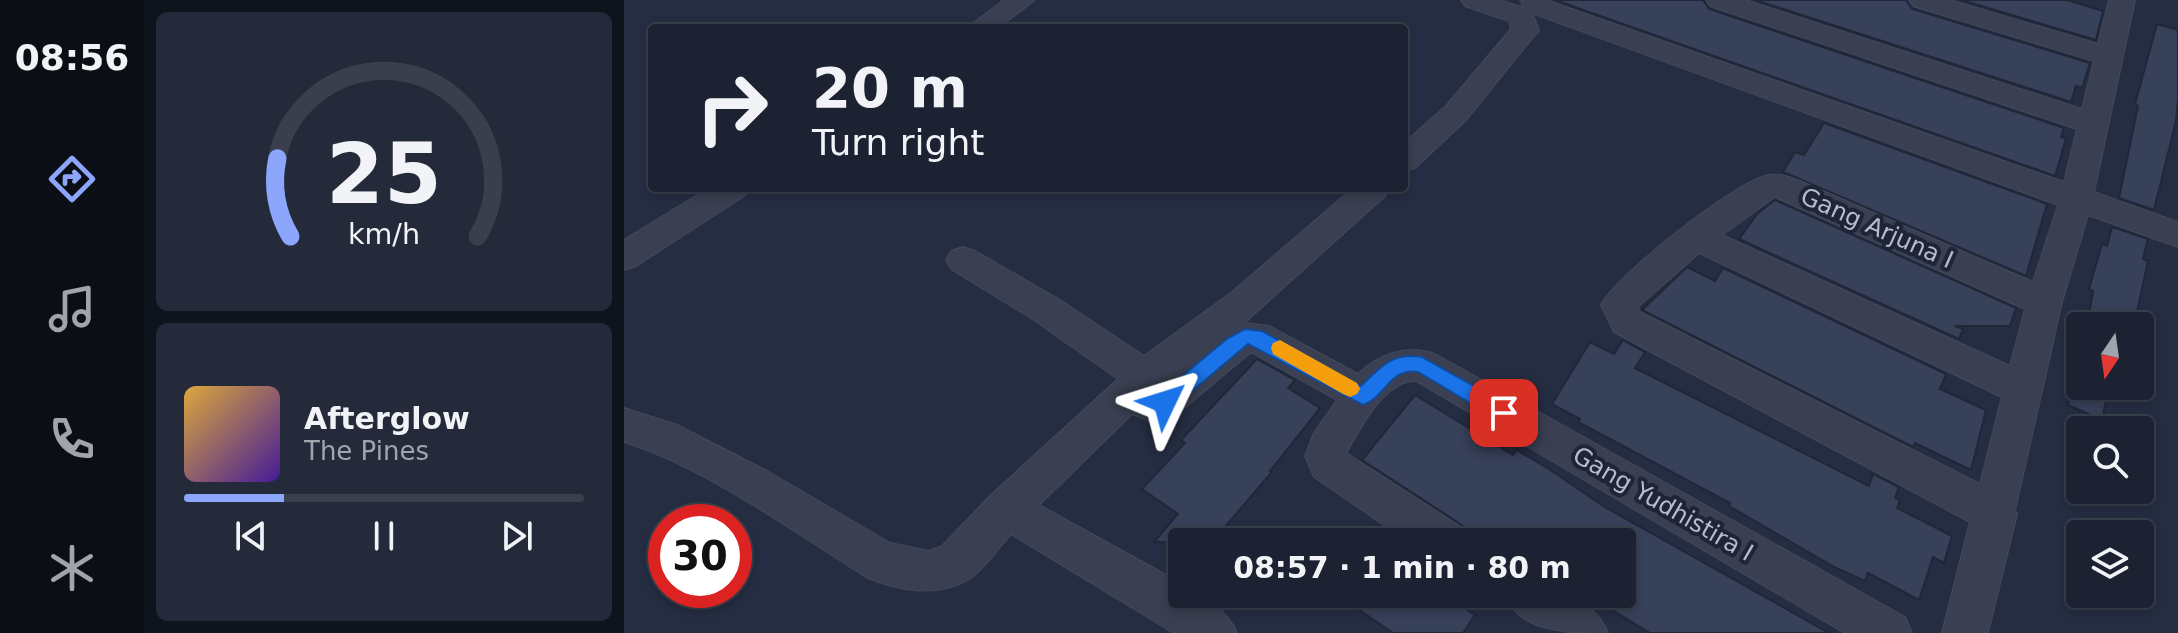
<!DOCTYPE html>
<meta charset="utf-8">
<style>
:root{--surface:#1c2232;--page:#252a3a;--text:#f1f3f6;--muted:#a0a4ac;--line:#3a3f4d;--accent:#8ca6fc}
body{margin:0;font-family:"DejaVu Sans",sans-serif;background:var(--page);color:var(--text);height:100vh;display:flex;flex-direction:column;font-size:30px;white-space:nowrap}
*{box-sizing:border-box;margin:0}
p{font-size:26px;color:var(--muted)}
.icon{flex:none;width:44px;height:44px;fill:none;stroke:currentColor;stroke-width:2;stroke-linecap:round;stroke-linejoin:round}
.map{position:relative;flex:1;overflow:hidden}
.drawer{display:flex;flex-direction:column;gap:12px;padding:12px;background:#0f131c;width:480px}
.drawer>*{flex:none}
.top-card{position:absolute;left:24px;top:24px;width:760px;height:168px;border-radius:8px;box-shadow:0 4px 12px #0003,0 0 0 2px var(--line);background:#1c2232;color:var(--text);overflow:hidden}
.needle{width:52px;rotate:193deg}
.buttons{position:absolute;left:1442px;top:312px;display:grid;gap:16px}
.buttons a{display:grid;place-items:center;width:88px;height:88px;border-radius:8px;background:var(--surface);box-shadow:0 4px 12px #0003,0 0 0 2px var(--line);font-size:40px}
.speed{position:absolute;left:24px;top:504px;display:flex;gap:16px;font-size:40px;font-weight:700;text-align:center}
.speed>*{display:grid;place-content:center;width:104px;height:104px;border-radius:50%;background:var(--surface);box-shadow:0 4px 12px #0003,0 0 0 2px var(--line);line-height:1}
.speed .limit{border:12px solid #d22;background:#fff;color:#111}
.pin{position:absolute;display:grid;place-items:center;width:68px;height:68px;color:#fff;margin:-34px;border-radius:16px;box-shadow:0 4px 12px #0006}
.me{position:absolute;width:88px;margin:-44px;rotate:49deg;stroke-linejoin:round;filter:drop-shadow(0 0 6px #0008)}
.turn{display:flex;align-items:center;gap:28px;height:168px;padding:0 32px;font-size:36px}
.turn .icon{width:104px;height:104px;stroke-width:2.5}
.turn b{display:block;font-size:56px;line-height:68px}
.drawer .card{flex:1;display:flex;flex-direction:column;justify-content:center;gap:12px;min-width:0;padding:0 28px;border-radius:12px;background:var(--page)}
.drawer .dial{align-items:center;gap:0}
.dial svg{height:208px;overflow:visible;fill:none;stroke:var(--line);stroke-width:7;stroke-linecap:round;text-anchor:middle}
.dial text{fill:var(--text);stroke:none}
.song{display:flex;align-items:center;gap:24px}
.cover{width:96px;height:96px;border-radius:12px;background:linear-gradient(135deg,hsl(40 70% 55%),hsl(260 70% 35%))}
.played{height:8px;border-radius:4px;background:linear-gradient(90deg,var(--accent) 25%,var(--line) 25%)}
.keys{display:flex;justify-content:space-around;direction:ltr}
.trip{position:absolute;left:544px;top:528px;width:468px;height:80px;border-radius:8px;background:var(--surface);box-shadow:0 4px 12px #0003,0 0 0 2px var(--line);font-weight:700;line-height:80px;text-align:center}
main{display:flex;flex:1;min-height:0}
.tabs{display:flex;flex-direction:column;width:144px;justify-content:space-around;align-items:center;background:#0b0e14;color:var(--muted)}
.tabs .icon{width:56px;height:56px}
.tabs .selected{color:var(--accent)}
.tabs b{font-size:36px;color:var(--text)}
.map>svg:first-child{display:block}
</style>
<main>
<nav class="tabs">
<b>08:56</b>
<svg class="icon selected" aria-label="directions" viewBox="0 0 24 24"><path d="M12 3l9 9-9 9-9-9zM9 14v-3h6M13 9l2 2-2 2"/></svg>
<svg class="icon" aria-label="music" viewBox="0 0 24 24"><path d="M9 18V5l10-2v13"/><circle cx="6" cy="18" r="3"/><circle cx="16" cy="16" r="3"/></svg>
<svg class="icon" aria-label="phone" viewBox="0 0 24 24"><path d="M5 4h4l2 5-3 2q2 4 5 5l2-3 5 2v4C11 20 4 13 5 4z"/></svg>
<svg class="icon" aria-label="climate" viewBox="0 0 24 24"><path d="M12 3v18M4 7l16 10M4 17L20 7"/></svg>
</nav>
<section class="drawer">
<div class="card dial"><svg viewBox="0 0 100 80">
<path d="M14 69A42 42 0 1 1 86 69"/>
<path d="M14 69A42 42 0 0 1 9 39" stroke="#8ca6fc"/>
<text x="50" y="56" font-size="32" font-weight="700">25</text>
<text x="50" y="72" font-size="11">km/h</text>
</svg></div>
<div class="card">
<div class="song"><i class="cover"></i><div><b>Afterglow</b><p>The Pines</p></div></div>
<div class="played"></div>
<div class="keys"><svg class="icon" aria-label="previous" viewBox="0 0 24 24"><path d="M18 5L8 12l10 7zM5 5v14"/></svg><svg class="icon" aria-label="pause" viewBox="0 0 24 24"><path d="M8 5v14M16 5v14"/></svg><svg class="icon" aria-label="next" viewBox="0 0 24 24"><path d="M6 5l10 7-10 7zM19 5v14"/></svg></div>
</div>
</section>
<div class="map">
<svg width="1554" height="633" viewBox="0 0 1554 633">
<rect width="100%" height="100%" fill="#252d42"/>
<path fill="#374159" stroke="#202739" stroke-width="2" d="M931 0H1079L1085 9 1440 128 1437 137 1442 139 1431 176Z
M1131 0H1282L1288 9 1466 63 1458 88 1452 86 1447 102Z
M1337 0H1443L1479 11 1472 40Z
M1533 24 1554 30V99L1552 121 1530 210 1495 198 1514 106 1511 104Z
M1200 123 1423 204 1402 276 1159 172 1171 152 1180 155Z
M1151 200 1392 308 1386 326H1331L1339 329 1335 339 1115 239 1134 213Z
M1488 227 1524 239 1519 259 1524 261 1510 326H1463L1469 291 1465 289 1478 244 1483 246Z
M1063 267 1091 281 1099 268 1322 374 1316 389 1362 410 1347 470 1291 443 1289 447 1018 310Z
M999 340 1021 352 1011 368 1245 486 1249 474 1275 487 1271 498 1276 500 1273 508 1328 536 1320 563 1309 557 1295 600 1244 573 1241 581 1210 567 1105 506 1106 503 954 422 956 419 928 404 966 342 990 354Z
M633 359 671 380 664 388 696 408 646 471 648 472 588 542H530L554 514 518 489 561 443 557 440Z
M1451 376 1456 378V386H1474L1484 390 1478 420 1444 405Z
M791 395 889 455 893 450 925 469 979 506 1205 633H1026L962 594H998V542H864L738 460Z
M712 594H820L851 615 839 633H769Z"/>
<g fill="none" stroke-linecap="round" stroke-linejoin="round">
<g stroke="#43495b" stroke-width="2">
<path id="minor" d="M380 0H411L374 28H343Z
M837 0H876L900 8 896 0H922L1440 182 1453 129 1086 6 1082 0H1121L1458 109 1470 61 1289 6 1285 0H1326L1474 44 1485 0H1511L1470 192 1554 222V247L1464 215 1438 302 1391 510 1393 514 1364 633H1318L1346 522 990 332 977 305C993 275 1113 179 1146 175 1156 173 1167 178 1176 181L1409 282 1434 205 908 13 915 30 842 120 791 168 780 171V143L822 106 887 29 885 21 841 6ZM1151 197 1401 309 1386 366 1098 235ZM1075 253 1378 397 1356 484 1016 312 1014 308 1017 304Z
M85 188H125L120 196 12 266 0 270V240Z
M729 188H766L761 196 620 323 645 326 734 374C755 354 783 344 811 354L1281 617 1288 633H1221L792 381C760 380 736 429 722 453L837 527 844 542H785L690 477 681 456 690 433 713 400 627 352 547 419 533 424 508 414 415 505 542 575 558 586V594C581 594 604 612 613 633H550L387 534C375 547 362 567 348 577 316 599 277 591 244 578 168 531 85 469 0 442V408L53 425 143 471 266 543 305 551 318 546 367 495 494 379 410 320 327 269 322 260 327 251 339 247 351 251 436 300 520 356 608 292Z
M879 594C920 594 965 588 984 633 942 633 898 633 879 594Z"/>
</g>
<use href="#minor" fill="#3a4052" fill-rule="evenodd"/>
</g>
<path fill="#1a73e8" stroke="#114b97" stroke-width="2" d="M621 329 638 331 737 386C756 367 769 352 798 357L887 407 890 413 887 419 880 421 873 419 794 372C766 367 762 397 739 405L624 344 548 408 541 410 534 408 531 402 534 396 604 338Z"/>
<path fill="#f59e0b" d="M656 340 733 383 736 389 733 394 726 397 719 394 649 354 647 348 649 343Z"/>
<g text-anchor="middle" stroke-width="8" stroke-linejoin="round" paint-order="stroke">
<g font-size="24" fill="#b7bccc" stroke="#1e2537">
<text transform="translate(1253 228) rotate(24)" y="8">Gang Arjuna I</text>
<text transform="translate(1039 504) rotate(30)" y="8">Gang Yudhistira I</text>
</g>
</g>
</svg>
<div class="buttons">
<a><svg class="needle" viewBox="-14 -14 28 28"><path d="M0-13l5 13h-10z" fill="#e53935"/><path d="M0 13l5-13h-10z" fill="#a0a4ac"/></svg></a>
<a><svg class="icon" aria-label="search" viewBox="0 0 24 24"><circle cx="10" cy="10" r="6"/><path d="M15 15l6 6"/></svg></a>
<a><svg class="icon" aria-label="layers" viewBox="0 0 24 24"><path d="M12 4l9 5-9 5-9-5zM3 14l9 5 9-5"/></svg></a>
</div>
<div class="speed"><div class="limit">30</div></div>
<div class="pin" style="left:880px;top:413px;background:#d93025"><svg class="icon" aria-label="arrive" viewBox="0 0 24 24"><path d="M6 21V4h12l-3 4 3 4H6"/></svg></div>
<svg class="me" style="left:541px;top:402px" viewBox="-20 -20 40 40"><path d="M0-17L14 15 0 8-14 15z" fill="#1a73e8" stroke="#fff" stroke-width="4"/></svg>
<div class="trip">08:57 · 1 min · 80 m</div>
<div class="top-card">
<div class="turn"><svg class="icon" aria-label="right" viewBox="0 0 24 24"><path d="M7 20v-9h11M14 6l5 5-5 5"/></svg><div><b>20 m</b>Turn right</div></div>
</div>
</div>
</main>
